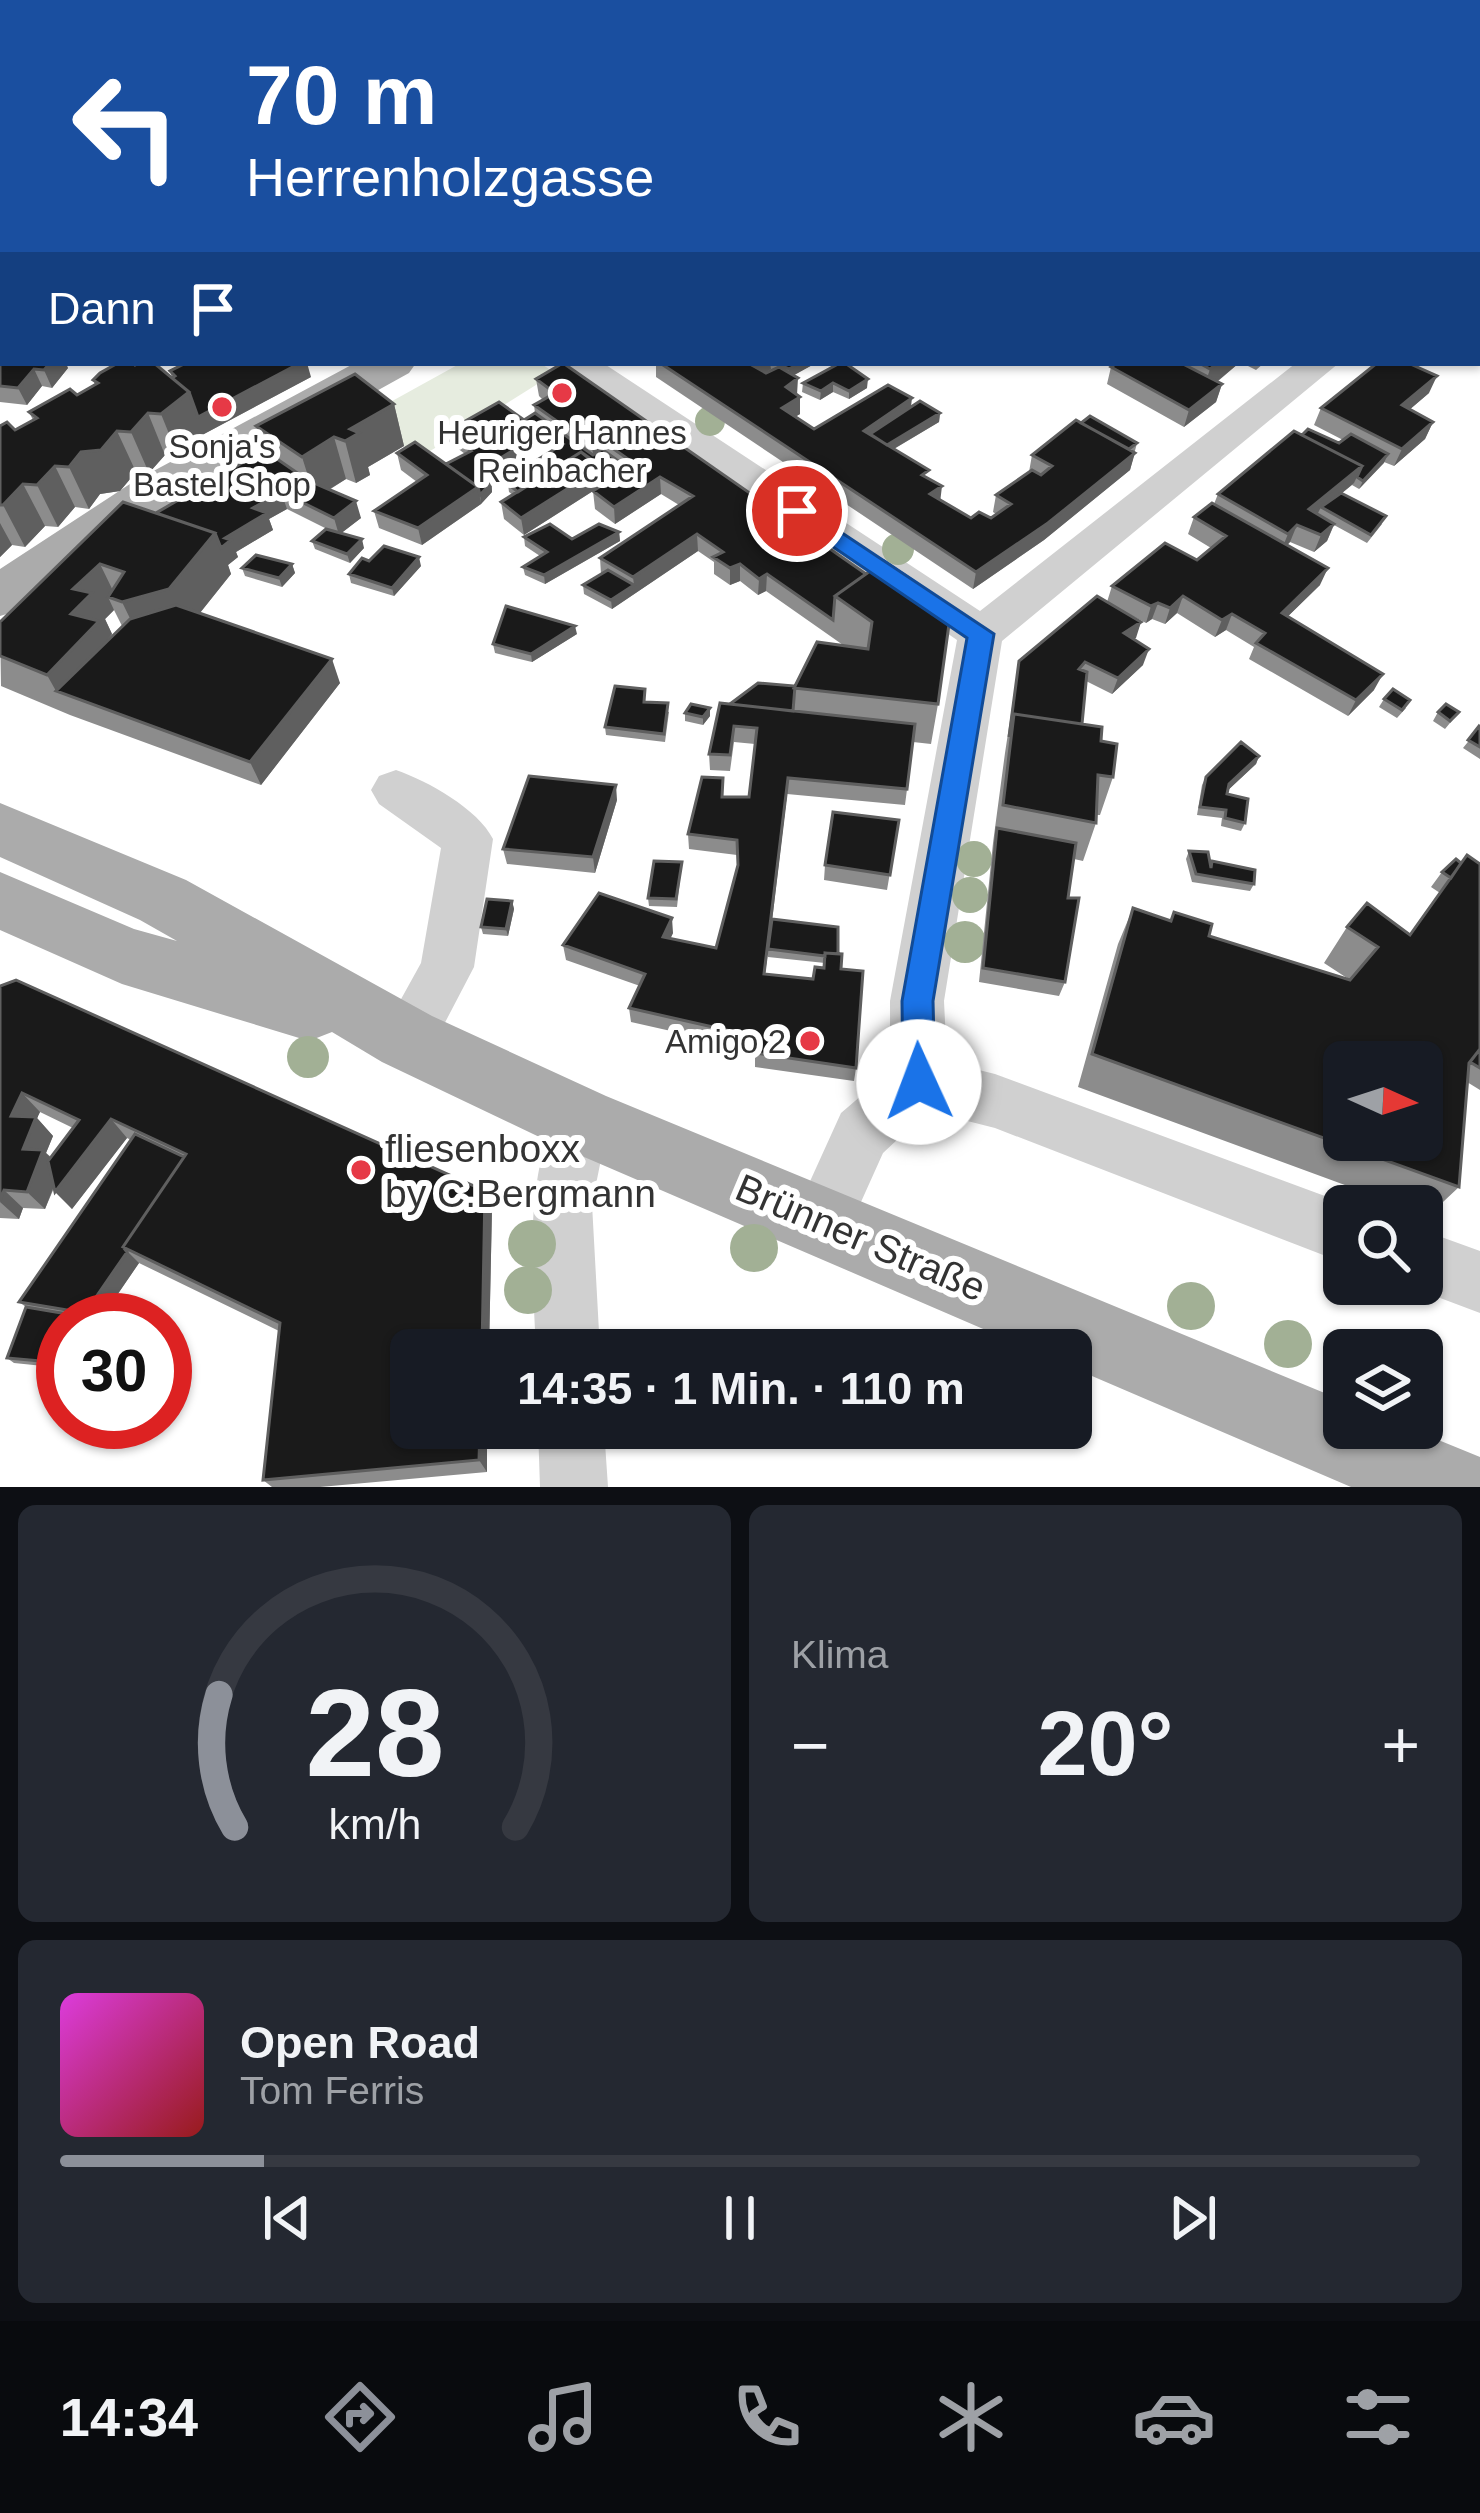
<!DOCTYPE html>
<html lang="de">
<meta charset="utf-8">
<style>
:root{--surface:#171b24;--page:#242831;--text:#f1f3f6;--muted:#9ea1a6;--line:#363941;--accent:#8c9099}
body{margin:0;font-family:Arial,sans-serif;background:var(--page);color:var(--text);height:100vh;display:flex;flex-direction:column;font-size:45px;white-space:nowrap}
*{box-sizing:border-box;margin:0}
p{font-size:39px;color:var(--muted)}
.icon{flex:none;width:66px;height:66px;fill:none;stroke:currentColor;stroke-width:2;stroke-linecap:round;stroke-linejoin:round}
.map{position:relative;height:1487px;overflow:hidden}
.details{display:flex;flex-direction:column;gap:18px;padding:18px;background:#0d0f14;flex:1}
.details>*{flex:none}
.top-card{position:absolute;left:0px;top:0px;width:1482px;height:366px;box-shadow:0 3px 9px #0004;background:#1a4fa0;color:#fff;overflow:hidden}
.needle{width:78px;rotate:93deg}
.fabs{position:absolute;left:1323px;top:1041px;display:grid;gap:24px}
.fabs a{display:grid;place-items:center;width:120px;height:120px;border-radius:18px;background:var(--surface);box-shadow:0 3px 9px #0004;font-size:60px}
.speed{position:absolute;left:36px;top:1293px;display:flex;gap:24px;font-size:60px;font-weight:700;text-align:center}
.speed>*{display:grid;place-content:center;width:156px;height:156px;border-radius:50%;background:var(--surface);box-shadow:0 3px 9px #0004;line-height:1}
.speed .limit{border:18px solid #d22;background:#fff;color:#111}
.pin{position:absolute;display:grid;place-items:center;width:102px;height:102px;color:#fff;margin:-51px;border:6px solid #fff;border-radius:50%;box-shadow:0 3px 12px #0007}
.me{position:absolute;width:132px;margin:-66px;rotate:358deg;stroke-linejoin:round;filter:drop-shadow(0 0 9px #0008)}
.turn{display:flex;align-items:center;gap:42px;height:252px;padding:0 48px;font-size:54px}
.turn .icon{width:156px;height:156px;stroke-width:2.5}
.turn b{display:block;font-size:84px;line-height:102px}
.then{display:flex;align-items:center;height:114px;padding:0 48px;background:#0003;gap:24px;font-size:45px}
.big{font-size:90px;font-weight:600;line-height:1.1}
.details .tile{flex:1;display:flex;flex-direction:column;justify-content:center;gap:18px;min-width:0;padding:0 42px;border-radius:18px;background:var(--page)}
.details .dial{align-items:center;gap:0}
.dial svg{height:312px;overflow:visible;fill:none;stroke:var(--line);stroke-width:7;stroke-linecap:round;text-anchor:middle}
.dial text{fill:var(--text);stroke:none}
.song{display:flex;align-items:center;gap:36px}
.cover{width:144px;height:144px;border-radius:18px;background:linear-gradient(135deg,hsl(300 70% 55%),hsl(0 70% 35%))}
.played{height:12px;border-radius:6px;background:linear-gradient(90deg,var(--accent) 15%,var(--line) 15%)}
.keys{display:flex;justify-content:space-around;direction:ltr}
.heat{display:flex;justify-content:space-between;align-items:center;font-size:66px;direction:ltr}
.details .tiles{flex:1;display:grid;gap:18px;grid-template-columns:1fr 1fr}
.tile:last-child{grid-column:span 2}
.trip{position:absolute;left:390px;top:1329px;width:702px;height:120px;border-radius:18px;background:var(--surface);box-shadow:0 3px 9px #0004;font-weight:600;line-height:120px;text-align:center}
.menu{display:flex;height:192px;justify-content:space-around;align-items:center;background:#090b0e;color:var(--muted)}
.menu .icon{width:84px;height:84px}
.menu .selected{color:var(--accent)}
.menu b{font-size:54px;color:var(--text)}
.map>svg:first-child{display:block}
</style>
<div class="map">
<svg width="1480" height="1487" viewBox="0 0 1480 1487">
<rect width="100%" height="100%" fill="#fff"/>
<path fill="#e6ecdf" d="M461 363H540L555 373 419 458 365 416Z"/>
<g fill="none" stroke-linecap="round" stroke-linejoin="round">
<path fill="#d0d0d0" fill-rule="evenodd" d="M0 170 3 171V191L0 190Z
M1480 222V243H1479V222Z
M3 240V265L0 266V241Z
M1479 334 1480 335V359L1479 358Z
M558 363H603L980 611 1296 363H1339L1002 641 944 1001 947 1062 995 1074 1352 1206H1344V1263L995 1128 928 1111 883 1153 843 1242 822 1251 801 1242 792 1221 841 1113 890 1071V1001L957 640 564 371Z
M396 770C428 781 478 809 493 839L474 967 427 1057 407 1065 387 1057 379 1039 421 963 441 848 379 804 371 790 379 776Z
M580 1093 600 1101 609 1120 592 1204 600 1350H536C532 1263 524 1182 560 1101Z
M1422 1230 1480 1251V1313L1403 1284H1422Z
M538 1428H604L608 1487H540Z"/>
<path fill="#ababab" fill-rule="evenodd" d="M1049 0H1089L1047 3Z
M355 363H416L409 373 169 506 20 610 0 616V569L133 482Z
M0 803 186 880 432 1016 606 1096 1344 1401V1428H1409L1480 1457V1487H1351L1071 1367V1350H1032L554 1144 382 1062 332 1032 309 1041 122 984 0 930V872L134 929 177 941 140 920 0 857Z"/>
<path stroke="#888" stroke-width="3" d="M0 248 3 244"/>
</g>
<g fill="#a2b095">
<circle cx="710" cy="421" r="15"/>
<circle cx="898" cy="549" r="16"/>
<circle cx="974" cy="859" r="18"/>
<circle cx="970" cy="895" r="18"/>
<circle cx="965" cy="942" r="21"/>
<circle cx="308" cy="1057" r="21"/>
<circle cx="532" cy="1244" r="24"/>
<circle cx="754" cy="1248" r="24"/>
<circle cx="528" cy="1290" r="24"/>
<circle cx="1191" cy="1306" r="24"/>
<circle cx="1288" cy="1344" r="24"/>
</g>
<path fill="#8c8c8c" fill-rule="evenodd" d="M82 0H187L184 3H83Z
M239 0H341L342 2 236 3Z
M0 324 68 368 52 388 42 386 27 405 0 402Z
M656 363H816L793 375 797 395 800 397V414L795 417 814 429 911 407 940 413 939 422 894 449 927 478 940 500 971 518H991L996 514 993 512 996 495 1029 472 1032 455 1137 443 1130 470 1044 540 973 589 656 377Z
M840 363 867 388 849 399 833 392 820 400 802 392 803 383Z
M1117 363H1239L1217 382 1222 384 1216 402 1184 427 1107 384 1111 367Z
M1242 363H1264L1256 370Z
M170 371 311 377 204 434 178 456 165 455 149 473 136 472 120 491 100 494 89 509 75 507 58 527 45 526 25 547 12 545 0 557V426L15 430 33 420 29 412 77 395 95 385 93 380 172 378Z
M536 379 866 574 938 704 931 744 913 742 905 805 787 794 771 930 838 954 856 1068 854 1081 755 1067V1050L631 1022 629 1008 640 986 566 960 563 945 673 933 670 939 716 948 738 867 737 855 689 849 688 834 723 797H749L755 744 734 742 730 771 710 770 709 754 730 704 795 686 843 645 766 591 758 595 740 581 730 585 714 574V562L698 551 612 609 584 594 583 585 601 574 600 558 679 505 661 494 615 524 595 509 593 491 623 472 618 468 603 478 604 484 524 535 504 519 501 502 513 495 509 492 508 484 532 469V463L557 448 554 438 557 437 554 435 491 474 492 492 481 504 422 545 379 528 374 511 417 482 401 470 397 453 446 464 465 454 448 441 446 432 524 420 535 413 534 405 543 400 539 396ZM768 952V957L825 963 824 968 813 979 765 974Z
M1429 393 1410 409 1433 422 1425 439 1394 466 1384 462 1359 489 1352 485 1342 493 1382 524 1367 543 1334 525 1327 541 1314 552 1290 542 1287 545 1320 585 1288 616 1374 690 1348 716 1249 659 1254 647 1226 630 1215 637 1177 613 1165 624 1152 619 1146 623 1123 611 1141 622 1134 640 1143 665 1112 694 1086 681 1082 724 1101 741 1113 777 1100 815H1096V823L1083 861 1074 859 1068 898 1065 982 1059 996 979 982 993 843 1005 753 1019 661 1107 602 1112 586 1197 560 1211 548 1188 534 1194 517 1214 504 1218 494 1302 435 1339 443 1343 440 1314 425 1321 408Z
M394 404 404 446 368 467 370 475 356 483 346 479 329 490 361 518 341 533 364 548 350 563 315 549 312 541 327 529 287 509 269 519 273 530 236 552 238 557 228 565 231 574 200 613 340 683 261 785 70 715 1 686 0 622 156 513 264 450 256 426ZM114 610 122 626 109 640 112 634 105 619Z
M619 532 620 541 545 584 525 575 523 567 540 556 525 546 524 537 572 539Z
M292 564 295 573 282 587 245 576 242 568Z
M421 566 394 596 351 583 349 574Z
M577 634 532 662 495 653 493 644Z
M1384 699 1406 708 1397 718 1379 707Z
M645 702 669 712 665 742 606 735 605 727Z
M1438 712H1459L1445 729 1433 721Z
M685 713 710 716 703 725 685 721Z
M1480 727V759L1463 748Z
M1259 756 1256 764 1228 790 1227 794 1245 823 1241 831 1221 826 1222 818 1197 815 1202 785 1206 777Z
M617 800 595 873 507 864 503 849Z
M899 820 887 890 824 880 825 865Z
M1189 851 1211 865 1254 884 1250 891 1192 882 1186 859Z
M682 862 677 907 649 906 648 898Z
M1461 863 1480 864V1090L1467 1082 1459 1187 1428 1216 1422 1214V1206H1402L1078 1087 1118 944 1133 908 1170 920 1174 912 1209 936 1350 980 1324 963 1347 927 1410 935 1440 893 1431 887 1442 872Z
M512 901 514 909 508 936 483 934 481 927Z
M0 986 492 1208 489 1350H411V1428H487V1472L320 1487H272L263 1480 279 1331 139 1263 100 1320H63V1368L14 1363 7 1358 26 1307 19 1302 131 1140 127 1138 72 1209 54 1188 45 1209 23 1208 19 1219 0 1218ZM40 1112 73 1128 51 1157 46 1153 53 1136 37 1118Z"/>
<path fill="#5f5f5f" d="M167 0H187L184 3H164Z
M1003 0H1030L1024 3H998Z
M50 363H66L68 368 52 388 44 370Z
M300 363H307L311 377 204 434 178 456 161 414 189 392Z
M753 363H770L771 369 750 382V364Z
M800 363H816L789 378V369Z
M1218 363H1239L1202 394 1210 369Z
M34 369 42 386 27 405 18 388Z
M1437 376 1429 393 1394 423 1402 405Z
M798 378 797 395 786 387Z
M868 379 867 388 849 399V391Z
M833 383V392L820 400 821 391Z
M1222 384 1216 402 1184 427 1189 410Z
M800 397V414L781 425 782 408Z
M912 398 910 415 870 443 864 431Z
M394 404 404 446 368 467 370 475 356 483 345 441 350 429Z
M148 413 165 455 149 473 131 432Z
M940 413 939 422 880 457V449Z
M1433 422 1425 439 1394 466 1402 449Z
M553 426 554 435 491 474 492 492 481 504 480 495 489 465Z
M117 431 136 472 120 491 100 494 89 509 69 467 81 452Z
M334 437 346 479 315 498 302 457Z
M601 440 603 457 594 463 592 446Z
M1135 453 1130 470 1044 540 973 589 976 572Z
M1388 454 1384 463 1359 489 1363 481Z
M617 460 618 468 603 478 604 484 524 535 521 518Z
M55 466 75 507 58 527 37 485Z
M1362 466 1354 483 1324 508 1321 507 1318 513 1302 526 1309 509Z
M660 477 661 494 615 524 614 507Z
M23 484 45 526 25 547 3 505Z
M942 486 940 503 930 494Z
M478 487 481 504 422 545 418 528Z
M281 492 287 509 269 519 273 530 236 552 238 557 228 565 231 574 187 629 142 643 122 602 215 533 225 538 253 508Z
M356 501 361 518 339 535 334 518Z
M0 523 12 545 0 557Z
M1334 524 1327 541 1314 552 1321 535Z
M1297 525 1290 542 1281 551 1288 534Z
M619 532 620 541 545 584 544 575Z
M697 534 698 551 612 609 611 600 634 585 633 577Z
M362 539 364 548 350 563 347 554Z
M419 557 421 566 394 596 392 588Z
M100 564 118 601 108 597 114 610 105 619 112 634 108 639 120 662 56 691 47 675 71 614 73 589Z
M292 564 295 573 282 587 279 578Z
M740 564V581L730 585V568Z
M1328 568 1320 585 1275 629 1282 613Z
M767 574 766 591 758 595 759 579Z
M1183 596 1177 613 1165 624 1170 608Z
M1158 603 1152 619 1146 623 1151 606Z
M1232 614 1226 630 1215 637 1222 620Z
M1141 622 1136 638 1119 650 1124 633Z
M575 626 577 634 532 662 531 654Z
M1149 649 1143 665 1112 694 1118 678Z
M332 659 340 683 261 785 250 762Z
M1383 674 1374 690 1348 716 1356 700Z
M710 708V716L703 725V717Z
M1259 756 1256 764 1225 793 1229 784Z
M788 778 787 794 763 989 764 974Z
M616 785 617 800 595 873 593 857Z
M512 901 514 909 508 936 506 929Z
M672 918 673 933 664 952 663 937Z
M22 1093 40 1112 37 1118 53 1136 46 1153 61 1168 45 1209 27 1192 23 1149 11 1116Z
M111 1119 127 1138 72 1209 55 1192Z
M4 1190 23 1208 19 1219 0 1202Z
M485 1191 492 1208 489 1350H482Z
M128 1252 139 1263 100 1320H91V1318L85 1313Z
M480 1428H487V1472L479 1460Z"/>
<path fill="#1a1a1a" stroke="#5f5f5f" stroke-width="3" fill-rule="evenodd" d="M10 0H29L26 3H7Z
M114 0H167L164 3H130L131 2Z
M239 0H287L285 3H236Z
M607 0H661L660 3H606Z
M859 0H914V3H859Z
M948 0H1003L998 3H948Z
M1096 0H1142L1143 3H1091Z
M1163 0H1184L1186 3H1161Z
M1208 0H1256L1258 3H1210Z
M1330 0H1381L1383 3H1331Z
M1426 0H1480V19L1479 3H1421Z
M1479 74H1480L1479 163Z
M0 324 3 325V363H50L44 370 34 369 18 388 0 386Z
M118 363H133L135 365 138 363H154L189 392 161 414 148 413 131 432 117 431 101 450 81 452 69 467 55 466 37 485 23 484 3 505H0V426L7 422 15 430 37 418 29 412 70 389 77 395 98 383 93 380 100 373Z
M186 363H300L198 417 189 392 172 378 175 376 170 371Z
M563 363 866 574 835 596 833 620 767 574 759 579 740 564 730 568 713 557 723 552 697 534 633 577 600 558 693 496 660 477 614 507 593 491 635 464 601 440 592 446 534 405 555 393 536 379Z
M660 363H753L750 364 766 373 779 367 798 378 786 387 800 397 782 408 814 429 888 385 912 398 864 431 929 470 922 475 942 486 930 494 971 518 979 512 991 518 1011 504 996 495 1032 470 1041 475 1052 466 1032 455 1076 420 1135 453 1048 523 976 572Z
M777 363H800L789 369Z
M840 363H845L868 379 849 391 833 383 821 391 803 383Z
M1117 363H1181L1222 384 1189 410 1111 367Z
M1199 363H1218L1210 369Z
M1377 363H1408L1437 376 1402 405 1433 422 1402 449 1321 408Z
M355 374 394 404 350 429 359 433 345 441 334 437 302 457 256 426Z
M920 401 940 413 887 445 870 434Z
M499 402 524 420 535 413 553 426 489 465 491 483 480 495 478 487 446 464 471 451 446 432Z
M1090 416 1137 443 1129 449 1081 423Z
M1308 429 1339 443 1351 434 1388 454 1363 481 1357 477 1362 466 1302 435Z
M1294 431 1362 466 1309 509 1334 524 1321 535 1297 525 1288 534 1218 494Z
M562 433 593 455 602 449 617 460 602 469 581 452 518 492 508 484 536 466 532 463 563 444 554 438Z
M415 442 478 487 418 528 374 511 427 475 397 453Z
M264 450 309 481 356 501 334 518 281 492 253 508 267 513 225 538 231 540 221 548 215 533 156 513Z
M581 452 602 467 521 518 501 502Z
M1341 493 1386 516 1371 535 1321 507Z
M123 502 215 533 169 589 122 602 108 597 124 572 100 564 73 589 92 593 71 614 99 621 47 675 0 656V622Z
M1212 503 1328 568 1282 613 1383 674 1356 700 1256 643 1265 633 1232 614 1222 620 1183 596 1170 608 1158 603 1151 606 1112 586 1165 543 1197 560 1226 536 1194 517Z
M550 524 572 539 599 524 619 532 544 575 523 567 547 552 524 537Z
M326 529 362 539 347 554 312 541Z
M384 546 419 557 392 588 349 574 362 558 369 561Z
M256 555 292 564 279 578 242 568Z
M884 561 941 600 950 617 938 704 794 688 817 642 868 649 872 622 835 596Z
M608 570 634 585 611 600 583 585Z
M1097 596 1141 622 1124 633 1149 649 1118 678 1085 662 1079 669 1087 672 1082 724 1014 714 1009 737 1019 661Z
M176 605 332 659 250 762 56 691 130 619Z
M506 606 575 626 531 654 493 644Z
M758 683 795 686 793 711 730 704Z
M615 686 645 689 644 702 668 703 664 734 605 727Z
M1393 689 1410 700 1402 710 1384 699Z
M720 703 915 724 907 789 788 778 764 974 813 979 815 967 824 968 825 953 842 954 841 969 863 971 856 1068 755 1053 757 1037 629 1008 645 974 563 945 599 893 672 918 663 937 716 948 738 865 737 840 688 834 702 777 723 778 722 797H749L757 728 734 726 730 755 709 754Z
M691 704 710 708 703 717 685 713Z
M1446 704 1459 712 1450 721 1438 712Z
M1014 714 1102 727 1101 741 1117 744 1113 777 1098 775 1096 823 1003 805Z
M1479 726 1480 727V747L1468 740Z
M1241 742 1259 756 1229 784 1227 794 1248 799 1245 823 1225 818 1226 810 1200 807 1206 777Z
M529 776 616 785 593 857 503 849Z
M833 812 899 820 890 875 825 865Z
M997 828 1076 843 1068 898H1079L1065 982 983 968Z
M1189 851 1208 852 1211 868 1212 861 1255 870 1254 884 1196 874Z
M1467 855 1480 864V1049L1469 1063 1459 1187 1092 1054 1133 908 1171 921 1174 912 1212 924 1209 936 1350 980 1378 947 1347 927 1367 903 1410 935ZM1344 1062H1422V1140H1344Z
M1456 859 1461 863 1451 878 1442 872Z
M654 861 682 862 676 899 648 898Z
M487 899 512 901 506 929 481 927Z
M772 919 838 927V954L825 953V956L768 949Z
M16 980 485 1191 482 1350H411V1428H480L479 1460 263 1480 280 1323 123 1247 186 1154 111 1119 55 1192 48 1161 79 1120 22 1093 11 1116 36 1117 23 1149 43 1150 27 1192 4 1190 0 1201V986Z
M1480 1049V1068L1470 1062Z
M135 1134 184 1157 123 1247 127 1252 85 1313 19 1302Z
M26 1307 91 1318V1320H63V1363L7 1358Z"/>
<path fill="#1a73e8" stroke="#114b97" stroke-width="3" d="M797 503 994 634 933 1001 935 1082 931 1093 919 1097 908 1093 903 1082 902 1001 967 638 789 517V505Z"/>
<g fill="#e63946" stroke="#fff" stroke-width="4.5">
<circle cx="562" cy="393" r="12"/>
<circle cx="222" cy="407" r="12"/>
<circle cx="810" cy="1041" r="12"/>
<circle cx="361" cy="1170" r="12"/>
</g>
<g text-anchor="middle" stroke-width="12" stroke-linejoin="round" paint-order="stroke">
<g font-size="33" fill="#333" stroke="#fff">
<text x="562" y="444">Heuriger Hannes<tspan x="562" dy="38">Reinbacher</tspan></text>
<text x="222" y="458">Sonja's<tspan x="222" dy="38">Bastel Shop</tspan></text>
<text x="786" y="1053" text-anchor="end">Amigo 2</text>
</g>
<g font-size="39" fill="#333" stroke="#fff" text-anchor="start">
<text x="385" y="1162">fliesenboxx<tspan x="385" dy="45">by C.Bergmann</tspan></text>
</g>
<g font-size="39" fill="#333" stroke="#fff">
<text transform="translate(861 1237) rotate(23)" y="14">Brünner Straße</text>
</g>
</g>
</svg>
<div class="fabs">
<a><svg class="needle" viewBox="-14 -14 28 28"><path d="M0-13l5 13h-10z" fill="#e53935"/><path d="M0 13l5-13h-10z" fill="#9ea1a6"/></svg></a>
<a><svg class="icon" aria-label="search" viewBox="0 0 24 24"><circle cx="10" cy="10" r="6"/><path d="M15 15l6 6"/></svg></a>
<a><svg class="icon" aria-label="layers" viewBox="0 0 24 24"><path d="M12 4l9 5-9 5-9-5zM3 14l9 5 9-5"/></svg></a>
</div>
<div class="speed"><div class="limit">30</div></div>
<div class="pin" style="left:797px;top:511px;background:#d93025"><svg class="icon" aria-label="arrive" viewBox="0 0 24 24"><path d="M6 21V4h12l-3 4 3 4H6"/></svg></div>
<svg class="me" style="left:919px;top:1082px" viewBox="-20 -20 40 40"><circle r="19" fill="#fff"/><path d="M0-13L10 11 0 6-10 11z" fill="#1a73e8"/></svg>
<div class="trip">14:35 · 1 Min. · 110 m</div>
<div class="top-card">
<div class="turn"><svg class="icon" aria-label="left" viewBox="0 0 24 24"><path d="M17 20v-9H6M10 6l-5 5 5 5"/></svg><div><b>70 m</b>Herrenholzgasse</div></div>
<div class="then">Dann<svg class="icon" aria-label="arrive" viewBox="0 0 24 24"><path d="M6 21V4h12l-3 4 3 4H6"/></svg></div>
</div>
</div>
<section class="details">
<div class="tiles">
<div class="tile dial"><svg viewBox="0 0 100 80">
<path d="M14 69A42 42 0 1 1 86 69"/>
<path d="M14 69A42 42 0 0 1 10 35" stroke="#8c9099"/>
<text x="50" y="56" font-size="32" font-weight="700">28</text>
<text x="50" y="72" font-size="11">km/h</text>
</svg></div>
<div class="tile"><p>Klima</p>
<div class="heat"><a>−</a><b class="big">20°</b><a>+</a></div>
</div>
<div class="tile">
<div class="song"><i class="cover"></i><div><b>Open Road</b><p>Tom Ferris</p></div></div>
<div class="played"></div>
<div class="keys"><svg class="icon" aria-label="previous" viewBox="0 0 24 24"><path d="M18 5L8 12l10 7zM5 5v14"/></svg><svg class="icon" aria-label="pause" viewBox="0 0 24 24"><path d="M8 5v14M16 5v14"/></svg><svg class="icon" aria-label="next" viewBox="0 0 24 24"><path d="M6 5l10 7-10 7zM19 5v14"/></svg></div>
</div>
</div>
</section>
<nav class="menu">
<b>14:34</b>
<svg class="icon selected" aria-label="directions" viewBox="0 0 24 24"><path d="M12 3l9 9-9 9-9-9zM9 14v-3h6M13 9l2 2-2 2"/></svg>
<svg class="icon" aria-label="music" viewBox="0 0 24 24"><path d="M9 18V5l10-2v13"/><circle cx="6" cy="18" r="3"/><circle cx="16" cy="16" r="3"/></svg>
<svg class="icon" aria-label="phone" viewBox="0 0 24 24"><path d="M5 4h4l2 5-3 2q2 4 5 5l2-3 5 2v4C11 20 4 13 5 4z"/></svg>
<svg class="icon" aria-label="climate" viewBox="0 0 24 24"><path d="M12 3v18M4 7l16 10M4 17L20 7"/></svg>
<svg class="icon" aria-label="car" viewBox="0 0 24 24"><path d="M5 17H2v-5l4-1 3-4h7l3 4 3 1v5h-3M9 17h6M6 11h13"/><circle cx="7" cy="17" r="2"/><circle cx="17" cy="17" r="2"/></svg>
<svg class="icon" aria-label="filters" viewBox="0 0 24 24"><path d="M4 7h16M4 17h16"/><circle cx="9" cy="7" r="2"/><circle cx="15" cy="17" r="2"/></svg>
</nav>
